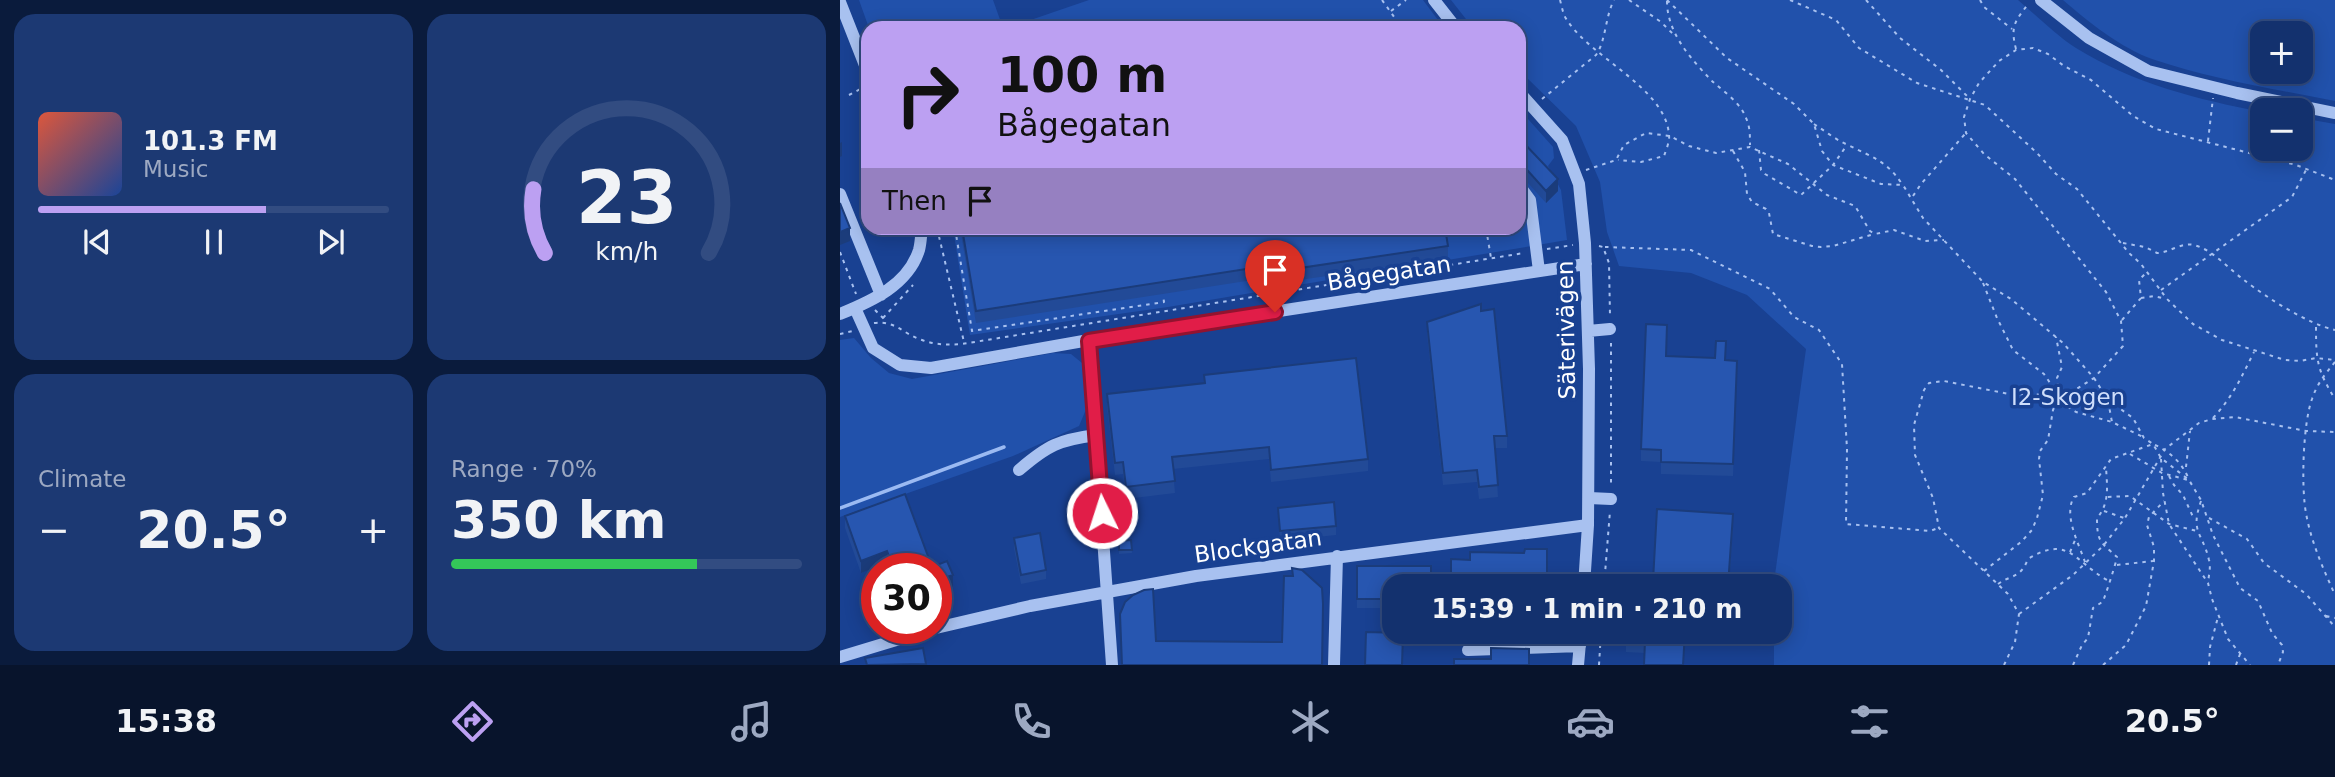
<!DOCTYPE html>
<meta charset="utf-8">
<style>
:root{--surface:#13316e;--page:#1c3973;--text:#f1f3f6;--muted:#9da9c2;--line:#324c81;--accent:#bca0f2}
body{margin:0;font-family:"DejaVu Sans",sans-serif;background:var(--page);color:var(--text);height:100vh;display:flex;flex-direction:column;font-size:26px;white-space:nowrap}
*{box-sizing:border-box;margin:0}
p{font-size:23px;color:var(--muted)}
.icon{flex:none;width:38px;height:38px;fill:none;stroke:currentColor;stroke-width:2;stroke-linecap:round;stroke-linejoin:round}
.map{position:relative;flex:1;overflow:hidden}
.sheet{display:flex;flex-direction:column;gap:14px;padding:14px;background:#0a1b3c;width:840px}
.sheet>*{flex:none}
.banner{position:absolute;left:21px;top:21px;width:665px;height:214px;border-radius:21px;box-shadow:0 4px 18px #0003,0 0 0 2px var(--line);background:#bca0f2;color:#111;overflow:hidden}
.fabs{position:absolute;left:1410px;top:21px;display:grid;gap:14px}
.fabs a{display:grid;place-items:center;width:63px;height:63px;border-radius:14px;background:var(--surface);box-shadow:0 4px 18px #0003,0 0 0 2px var(--line);font-size:35px}
.speed{position:absolute;left:21px;top:553px;display:flex;gap:14px;font-size:35px;font-weight:700;text-align:center}
.speed>*{display:grid;place-content:center;width:91px;height:91px;border-radius:50%;background:var(--surface);box-shadow:0 4px 18px #0003,0 0 0 2px var(--line);line-height:1}
.speed .limit{border:10px solid #d22;background:#fff;color:#111}
.pin{position:absolute;display:grid;place-items:center;width:60px;height:60px;color:#fff;margin:-72px -30px;border-radius:50% 50% 50% 0;rotate:-45deg;box-shadow:0 0 7px #0007}
.pin .icon{rotate:45deg}
.me{position:absolute;width:77px;margin:-38px;rotate:356deg;stroke-linejoin:round;filter:drop-shadow(0 0 5px #0008)}
.turn{display:flex;align-items:center;gap:24px;height:147px;padding:0 21px;font-size:32px}
.turn .icon{width:91px;height:91px;stroke-width:2.5}
.turn b{display:block;font-size:49px;line-height:60px}
.then{display:flex;align-items:center;height:66px;padding:0 21px;background:#0003;gap:14px;font-size:26px}
.big{font-size:52px;font-weight:700;line-height:1.1}
.sheet .widget{flex:1;display:flex;flex-direction:column;justify-content:center;gap:10px;min-width:0;padding:0 24px;border-radius:21px;background:var(--page)}
.sheet .dial{align-items:center;gap:0}
.dial svg{height:182px;overflow:visible;fill:none;stroke:var(--line);stroke-width:7;stroke-linecap:round;text-anchor:middle}
.dial text{fill:var(--text);stroke:none}
.song{display:flex;align-items:center;gap:21px}
.cover{width:84px;height:84px;border-radius:10px;background:linear-gradient(135deg,hsl(10 70% 55%),hsl(220 70% 35%))}
.played{height:7px;border-radius:4px;background:linear-gradient(90deg,var(--accent) 65%,var(--line) 65%)}
.keys{display:flex;justify-content:space-around;direction:ltr}
.heat{display:flex;justify-content:space-between;align-items:center;font-size:38px;direction:ltr}
.charge{height:10px;border-radius:5px;background:linear-gradient(90deg,#34c759 70%,var(--line) 0)}
.sheet .tiles{flex:1;display:grid;gap:14px;grid-template-columns:repeat(2,1fr)}
.trip{position:absolute;left:542px;top:574px;width:410px;height:70px;border-radius:21px;background:var(--surface);box-shadow:0 4px 18px #0003,0 0 0 2px var(--line);font-weight:700;line-height:70px;text-align:center}
.menu{display:flex;height:112px;justify-content:space-around;align-items:center;background:#08142c;color:var(--muted)}
.menu .icon{width:49px;height:49px}
.menu .selected{color:var(--accent)}
.menu b{font-size:32px;color:var(--text)}
main{display:flex;flex:1;min-height:0}
.map>svg:first-child{display:block}
</style>
<main>
<section class="sheet">
<div class="tiles">
<div class="widget">
<div class="song"><i class="cover"></i><div><b>101.3 FM</b><p>Music</p></div></div>
<div class="played"></div>
<div class="keys"><svg class="icon" aria-label="previous" viewBox="0 0 24 24"><path d="M18 5L8 12l10 7zM5 5v14"/></svg><svg class="icon" aria-label="pause" viewBox="0 0 24 24"><path d="M8 5v14M16 5v14"/></svg><svg class="icon" aria-label="next" viewBox="0 0 24 24"><path d="M6 5l10 7-10 7zM19 5v14"/></svg></div>
</div>
<div class="widget dial"><svg viewBox="0 0 100 80">
<path d="M14 69A42 42 0 1 1 86 69"/>
<path d="M14 69A42 42 0 0 1 9 41" stroke="#bca0f2"/>
<text x="50" y="56" font-size="32" font-weight="700">23</text>
<text x="50" y="72" font-size="11">km/h</text>
</svg></div>
<div class="widget"><p>Climate</p>
<div class="heat"><a>−</a><b class="big">20.5°</b><a>+</a></div>
</div>
<div class="widget"><p>Range · 70%</p><b class="big">350 km</b><div class="charge"></div></div>
</div>
</section>
<div class="map">
<svg width="1495" height="665" viewBox="0 0 1495 665">
<rect width="100%" height="100%" fill="#194192"/>
<path fill="#2151ab" fill-rule="evenodd" d="M19 0H153L163 28H29Z
M249 0H583L604 28H167Z
M611 0H1178C1197 16 1216 35 1236 48 1292 83 1359 100 1423 112V149H1461V118L1495 124V665H934V632H940V586H935V575L966 349 907 295 851 273 779 266 767 232 760 182 736 126 679 70V28H633Z
M1223 0H1495V101C1434 89 1371 79 1312 59 1281 48 1247 21 1223 0ZM1423 33H1461V72H1423Z
M679 109 713 147 714 158 708 166 721 190 727 240 328 307 130 335 113 228H679Z
M14 338 31 358 49 373 72 379 213 353 231 354 242 363 247 407 239 426 173 456 0 517V340Z"/>
<g fill="none" stroke-linecap="round" stroke-linejoin="round">
<path stroke="#9bbaf2" stroke-width="3.5" d="M0 508 164 447"/>
<path stroke="#a8c1f0" stroke-width="2" stroke-dasharray="3.5 5" stroke-linecap="butt" d="M542 0 562 28
M720 0C722 7 723 15 727 20 751 58 826 88 829 135 830 141 826 150 824 156L801 162 778 160
M789 0 821 22 834 35
M827 0 887 58 954 104 974 124 982 151 993 165 1041 184 1063 185 1083 218 1143 282 1171 299 1223 343 1254 378 1268 400 1293 418 1304 438 1313 444 1321 458 1349 480 1361 500 1373 535 1400 588 1418 601 1432 633 1442 645 1443 652 1438 665
M950 0 996 20 1019 48 1077 83 1145 105 1197 153 1216 174 1237 189 1289 253 1301 264 1327 299 1353 324 1382 340 1445 360 1460 361 1476 358 1495 360
M1026 0 1060 38 1101 70 1129 98
M1140 0 1144 7 1172 29
M827 1C827 33 851 59 872 81 884 92 900 102 906 118 910 126 910 136 910 145
M551 11 566 0
M1176 49C1170 26 1175 21 1189 3
M9 95 26 86
M702 99 756 55C766 41 765 17 774 0
M974 124C985 131 996 140 1008 145 1032 157 1047 161 1062 184
M1368 141 1373 98
M919 150 921 170 925 174 961 195 993 165 1007 145
M893 151 905 172 907 194 912 202 926 209 929 213 933 234 972 246 981 247 993 246 1034 234
M746 170 776 160 784 145 806 133 830 136 849 146 876 153 910 147 948 164 987 195 1015 206 1030 231 1035 234 1054 230 1085 241 1104 240
M1073 196 1081 184 1125 134
M97 228 124 342
M115 228 132 331 324 302 323 295
M646 228 651 258
M1283 243 1305 247 1317 253C1329 253 1341 242 1354 245 1373 250 1389 269 1404 280 1427 298 1468 324 1495 330
M759 246 763 247 769 263 770 316
M765 247 851 250 930 289 954 317 979 330 1002 364 1007 449 1006 524 1090 531 1098 528
M707 249 733 245
M0 252 16 294
M1143 283 1157 318 1173 350 1204 374 1225 405 1236 412 1272 422 1303 437
M1321 290 1452 197 1466 170
M1301 298 1314 296 1326 299
M35 310 46 321
M43 318 73 285
M1282 320 1301 298 1299 280 1306 273
M34 323C55 320 63 334 82 340 95 345 108 345 122 344L684 253
M1476 327C1476 360 1477 370 1495 399
M0 334 13 331
M771 343V487
M1495 362C1485 374 1477 384 1472 399 1463 423 1461 487 1466 513 1471 542 1483 568 1495 595
M1268 401 1272 422
M1373 418C1392 398 1402 376 1414 352
M1290 454 1322 473 1348 480
M1321 459 1323 493 1329 524 1368 583 1372 599 1388 639 1410 665
M1346 467 1350 431
M1329 476 1334 485 1343 495 1354 519
M1268 497 1290 496 1329 524 1357 531
M1361 501C1350 533 1362 531 1369 560 1371 566 1369 575 1368 582
M1264 511 1284 518
M1369 518 1407 539 1424 563 1466 594 1495 627
M1230 552 1236 538
M1245 562C1239 544 1223 515 1234 497L1247 493 1271 459 1313 444C1329 451 1343 463 1349 480
M1277 565 1313 561
M1144 571 1181 542 1192 530 1197 518 1203 495 1199 459 1200 451 1208 440 1213 410 1219 396 1217 378 1222 367 1216 337
M1158 584C1172 574 1180 579 1188 559 1228 534 1235 562 1267 580
M764 586 770 511
M1179 614 1233 575 1263 546 1285 518 1325 449 1359 423 1372 419 1395 417 1466 431 1495 432
M1486 616 1495 618
M759 665 761 632
M1164 665 1175 642 1179 614 1168 594 1099 528 1093 498 1075 455 1074 425 1084 390 1089 383 1104 381 1169 394 1227 395 1254 378 1283 346 1281 321 1266 292 1175 179 1144 154 1126 133 1124 117 1130 99 1139 83 1159 61 1176 50 1193 48 1208 54 1224 66 1251 80 1293 116 1316 129 1456 165 1495 180
M1233 665 1242 645 1248 638 1253 608C1256 606 1261 603 1263 601 1265 597 1277 560 1277 557 1260 542 1257 541 1257 518 1270 503 1267 486 1266 467
M1263 665 1286 645 1306 606 1314 561V547L1307 525 1309 517 1324 501
M1369 665 1370 647 1378 617
M1396 665 1400 654"/>
<path stroke="#a8c1f0" stroke-width="12" d="M594 0 616 28
M1201 0 1249 38 1308 71 1397 93 1495 113
M0 2 28 73
M679 92 722 140 739 184 745 243 749 369 748 525 744 586
M679 185 690 200 699 271
M0 194 41 295
M15 308 33 348 60 365 91 368 249 340 746 264
M0 314C32 301 68 285 79 250 81 243 81 234 82 228
M748 331 770 329
M249 340 272 665
M179 470C208 445 219 440 256 435
M749 498 771 499
M96 628 190 606 356 576 748 525
M628 650 740 646
M0 657 96 628
M494 665 497 556
M738 665 741 632"/>
</g>
<path fill="#224a97" d="M679 138 718 191 706 203 679 173Z
M120 228H605L608 246V258L453 281 452 274 136 323Z
M655 228H675V235L657 237Z
M641 311 667 436V448H655L658 497 639 499 637 482 603 485 587 334V322Z
M826 356 897 361 893 476 821 474V462L801 461V449Z
M364 375 528 459V471L431 482 429 459 333 469 335 493 286 499 283 474 275 475 267 406V394L364 384Z
M65 494 92 567 107 561 113 575V587L104 590V600L96 603V569H49L47 563 21 573 5 528V516Z
M438 508 496 526V535L440 541Z
M893 526 889 586H813V581Z
M174 538 206 570V579L181 584 174 548Z
M291 540 292 553 279 554V541Z
M707 549V586H611V559L630 560 684 553Z
M517 566 555 586V617H545V608H517Z
M644 632H655V637H644Z
M713 632H726V637H713Z
M786 632H846L843 665H804L805 653 786 652Z"/>
<path fill="#1b3c7b" d="M2 142V156L0 157V143Z
M718 179V191L706 203V191Z
M10 228V241L0 245V232Z
M47 551V563L21 573V561Z
M113 575V587L104 590V600L96 603V591L101 579Z"/>
<path fill="#2756b0" stroke="#1b3c7b" stroke-width="2" d="M679 138 718 179 706 191 679 161Z
M0 203 10 228 0 232Z
M122 228H605L608 246 453 269 452 262 136 311Z
M641 304V311L654 309 667 436H654L658 485 639 487 637 470 603 473 587 322Z
M806 324 827 325 826 356 875 358 876 341H886L885 360 897 361 893 464 821 462V450L801 449Z
M516 358 528 459 431 470 429 447 332 457 335 481 286 487 283 462 275 463 267 394 365 383 364 375Z
M65 494 92 567 107 561 113 575 101 579 104 588 96 591V569H54L47 551 21 561 5 516Z
M494 502 496 526 440 531 438 508Z
M817 509 893 514 888 586 813 581Z
M200 533 206 570 181 575 174 538Z
M291 540 292 550H279V541Z
M685 549H707V577L691 576V586L662 585V578L611 576V559L630 560V552L684 553Z
M517 566H591V586H555V608H545V599H517Z
M452 568 462 570 482 588 483 604 482 665H282L280 614 285 602 293 595 304 590 313 589 316 641 442 642 444 576H453Z
M526 632 563 633 562 665H525Z
M786 632H845L843 665H804L805 641 786 640Z
M83 648 86 664 27 665 25 658Z
M651 648 689 649V665H614V659H651Z"/>
<g fill="none" stroke-linecap="round" stroke-linejoin="round">
<g stroke="#92132f" stroke-width="18">
<path id="route" d="M262 513 249 341 435 312"/>
</g>
<use href="#route" stroke="#e11d48" stroke-width="12"/>
</g>
<g text-anchor="middle" stroke-width="7" stroke-linejoin="round" paint-order="stroke">
<g font-size="23" fill="#fff" stroke="#194192">
<text transform="translate(549 273) rotate(-9)" y="8">Bågegatan</text>
<text transform="translate(726 330) rotate(-91)" y="8">Säterivägen</text>
<text transform="translate(418 546) rotate(-8)" y="8">Blockgatan</text>
</g>
<g font-size="23" fill="#cfdefb" stroke="#194192">
<text x="1228" y="405">I2-Skogen</text>
</g>
</g>
</svg>
<div class="fabs">
<a>+</a>
<a>−</a>
</div>
<div class="speed"><div class="limit">30</div></div>
<div class="pin" style="left:435px;top:312px;background:#d93025"><svg class="icon" aria-label="arrive" viewBox="0 0 24 24"><path d="M6 21V4h12l-3 4 3 4H6"/></svg></div>
<svg class="me" style="left:262px;top:513px" viewBox="-20 -20 40 40"><circle r="17" fill="#e11d48" stroke="#fff" stroke-width="3"/><path d="M0-11L8 9 0 5-8 9z" fill="#fff"/></svg>
<div class="trip">15:39 · 1 min · 210 m</div>
<div class="banner">
<div class="turn"><svg class="icon" aria-label="right" viewBox="0 0 24 24"><path d="M7 20v-9h11M14 6l5 5-5 5"/></svg><div><b>100 m</b>Bågegatan</div></div>
<div class="then">Then<svg class="icon" aria-label="arrive" viewBox="0 0 24 24"><path d="M6 21V4h12l-3 4 3 4H6"/></svg></div>
</div>
</div>
</main>
<nav class="menu">
<b>15:38</b>
<svg class="icon selected" aria-label="directions" viewBox="0 0 24 24"><path d="M12 3l9 9-9 9-9-9zM9 14v-3h6M13 9l2 2-2 2"/></svg>
<svg class="icon" aria-label="music" viewBox="0 0 24 24"><path d="M9 18V5l10-2v13"/><circle cx="6" cy="18" r="3"/><circle cx="16" cy="16" r="3"/></svg>
<svg class="icon" aria-label="phone" viewBox="0 0 24 24"><path d="M5 4h4l2 5-3 2q2 4 5 5l2-3 5 2v4C11 20 4 13 5 4z"/></svg>
<svg class="icon" aria-label="climate" viewBox="0 0 24 24"><path d="M12 3v18M4 7l16 10M4 17L20 7"/></svg>
<svg class="icon" aria-label="car" viewBox="0 0 24 24"><path d="M5 17H2v-5l4-1 3-4h7l3 4 3 1v5h-3M9 17h6M6 11h13"/><circle cx="7" cy="17" r="2"/><circle cx="17" cy="17" r="2"/></svg>
<svg class="icon" aria-label="filters" viewBox="0 0 24 24"><path d="M4 7h16M4 17h16"/><circle cx="9" cy="7" r="2"/><circle cx="15" cy="17" r="2"/></svg>
<b>20.5°</b>
</nav>
